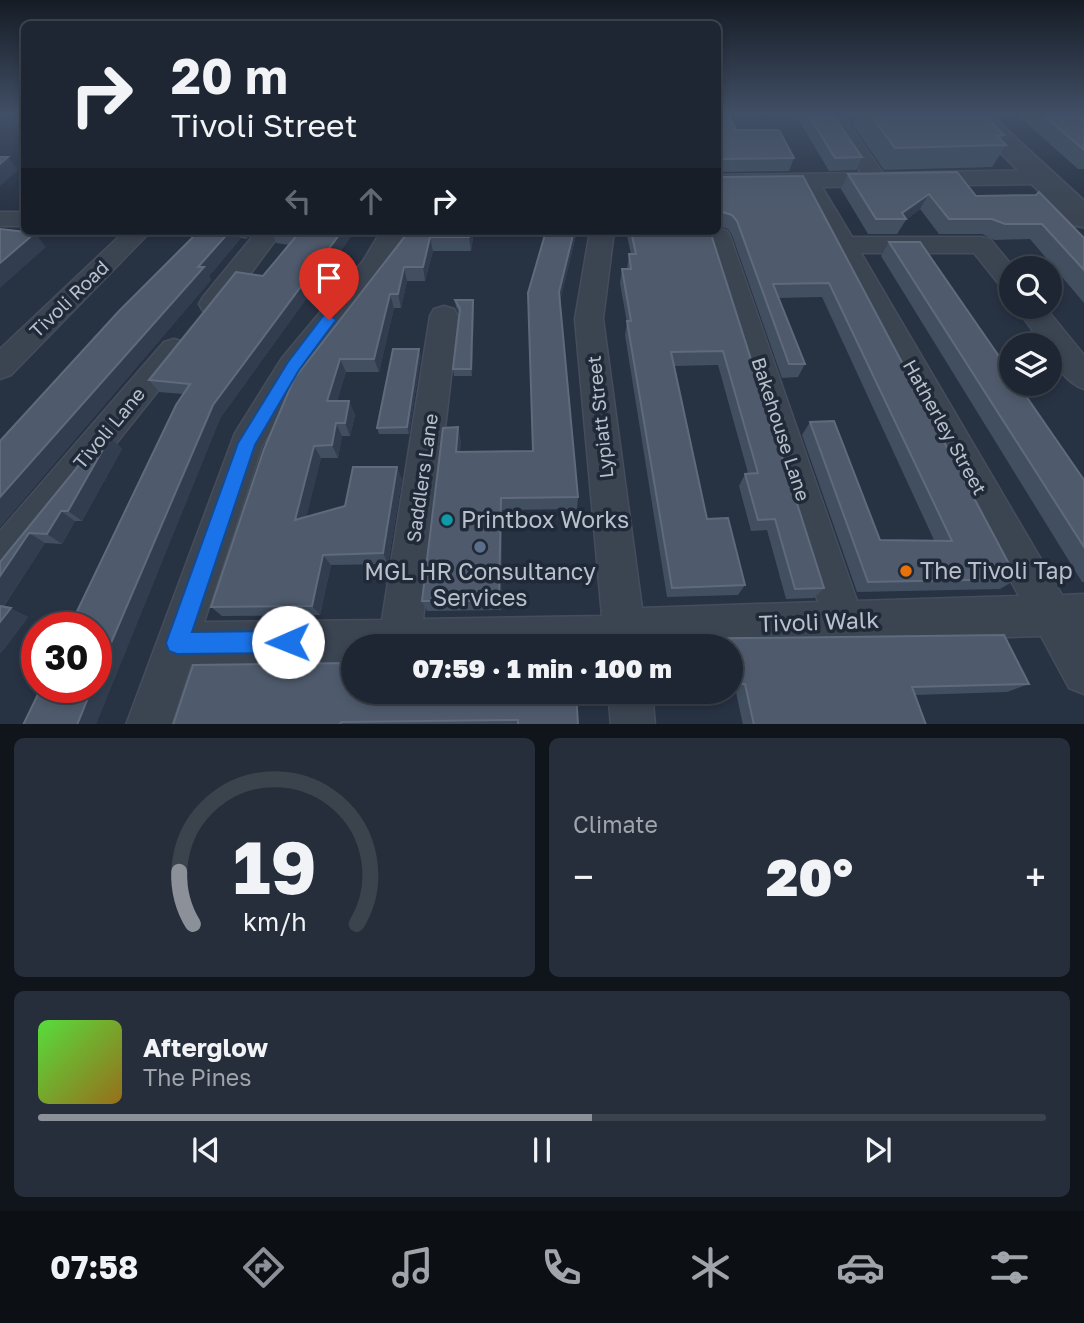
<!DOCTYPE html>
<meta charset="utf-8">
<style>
:root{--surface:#1d2632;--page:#252e3a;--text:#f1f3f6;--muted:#a0a5ac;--line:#3b434d;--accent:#8c9099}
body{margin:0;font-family:"Golos Text",sans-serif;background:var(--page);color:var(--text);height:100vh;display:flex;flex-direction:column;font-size:26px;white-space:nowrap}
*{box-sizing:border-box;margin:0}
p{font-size:23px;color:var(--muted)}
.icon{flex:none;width:38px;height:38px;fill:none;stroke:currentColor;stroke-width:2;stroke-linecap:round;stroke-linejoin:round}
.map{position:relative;height:724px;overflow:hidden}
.side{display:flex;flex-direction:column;gap:14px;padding:14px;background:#10151c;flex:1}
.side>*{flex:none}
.banner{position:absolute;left:21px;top:21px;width:700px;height:214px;border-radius:10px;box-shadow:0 4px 10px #0003,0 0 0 2px var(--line);background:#1d2632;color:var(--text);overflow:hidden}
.buttons{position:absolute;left:999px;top:256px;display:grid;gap:14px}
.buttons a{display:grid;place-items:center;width:63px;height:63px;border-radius:50%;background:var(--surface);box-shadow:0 4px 10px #0003,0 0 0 2px var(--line);font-size:35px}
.speed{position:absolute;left:21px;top:612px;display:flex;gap:14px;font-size:35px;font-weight:700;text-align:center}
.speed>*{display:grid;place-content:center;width:91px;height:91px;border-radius:50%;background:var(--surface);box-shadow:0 4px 10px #0003,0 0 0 2px var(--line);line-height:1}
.speed .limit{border:10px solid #d22;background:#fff;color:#111}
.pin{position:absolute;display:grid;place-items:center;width:60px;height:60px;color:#fff;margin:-72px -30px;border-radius:50% 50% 50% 0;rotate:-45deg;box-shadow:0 0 7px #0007}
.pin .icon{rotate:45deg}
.me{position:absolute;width:77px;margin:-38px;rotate:269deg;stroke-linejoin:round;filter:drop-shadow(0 0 5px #0008)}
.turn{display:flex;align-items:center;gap:24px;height:147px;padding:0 35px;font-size:32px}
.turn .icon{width:91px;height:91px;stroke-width:2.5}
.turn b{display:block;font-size:49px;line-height:60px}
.lanes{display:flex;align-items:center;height:66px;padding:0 35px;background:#0003;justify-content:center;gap:35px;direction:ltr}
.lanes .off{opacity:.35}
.big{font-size:52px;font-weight:800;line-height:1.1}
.side .card{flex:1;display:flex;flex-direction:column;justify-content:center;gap:10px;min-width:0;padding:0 24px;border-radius:10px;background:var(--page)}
.side .dial{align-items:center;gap:0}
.dial svg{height:182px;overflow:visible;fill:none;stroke:var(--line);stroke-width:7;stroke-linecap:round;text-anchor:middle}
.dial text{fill:var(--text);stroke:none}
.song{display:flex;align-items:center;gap:21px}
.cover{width:84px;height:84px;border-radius:10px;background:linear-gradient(135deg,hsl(110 70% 55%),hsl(40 70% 35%))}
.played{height:7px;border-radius:4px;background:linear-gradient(90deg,var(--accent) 55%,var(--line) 55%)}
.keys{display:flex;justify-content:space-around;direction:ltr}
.heat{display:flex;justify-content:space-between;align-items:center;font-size:38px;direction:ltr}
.side .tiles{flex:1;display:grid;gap:14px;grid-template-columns:1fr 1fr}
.card:last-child{grid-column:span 2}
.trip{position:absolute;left:341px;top:634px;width:402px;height:70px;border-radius:35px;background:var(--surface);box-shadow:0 4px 10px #0003,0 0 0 2px var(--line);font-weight:800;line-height:70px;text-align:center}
.tab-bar{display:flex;height:112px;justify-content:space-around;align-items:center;background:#0c0f14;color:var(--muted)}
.tab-bar .icon{width:49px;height:49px}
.tab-bar .current{color:var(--accent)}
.tab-bar b{font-size:32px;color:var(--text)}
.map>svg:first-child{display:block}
</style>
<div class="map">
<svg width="1084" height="725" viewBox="0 0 1084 725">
<rect width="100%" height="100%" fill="#273243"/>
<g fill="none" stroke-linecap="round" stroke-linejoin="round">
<g stroke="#454d5c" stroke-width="3">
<path id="minor" d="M823 114H842L883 173 1041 170 1049 172 1052 177 1049 182 1041 184 822 187 852 237H981L990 239 1014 268H1012V292L1003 289 974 253H861L1062 595 1084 594V694L1069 688 1041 636 732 646H354V662L191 664 171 725H126L235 433 282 358 363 261 381 231H405L382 272 304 374 262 446 204 622 382 620 430 316 434 309 444 306 454 309 458 316 423 619 602 616 575 319 590 231H614L603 319 642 608 818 602 706 236 709 231H718V228L727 231 730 236 857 601 1019 596 800 187 718 189V175L861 173Z
M0 212H24V226H0Z
M125 231H151L11 375 0 379V349Z
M257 231H282L223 311 213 314 203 311 199 304 203 297Z
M1015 306H1044L1084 355V389C1068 384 1050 362 1050 345H1043Z
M174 339 184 342 189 350 184 358 13 573 0 579V531L164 342Z
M608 691H652L655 725H611Z"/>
</g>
<g stroke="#454d5c" stroke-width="4">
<path id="tertiary" d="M962 114H989L1084 201V227L1073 225Z"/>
</g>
<use href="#minor" fill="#3b4552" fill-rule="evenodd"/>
<use href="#tertiary" fill="#3b4552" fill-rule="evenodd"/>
</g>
<path fill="#424f61" d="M718 114 736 130 794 158 789 171 719 172 720 177 803 176 1017 579 1000 589 857 592 802 435 810 422 880 540H934L822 297 778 298 805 364 798 377 782 378 732 235 728 229 719 226Z
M795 114H832L862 157 856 170 829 171Z
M857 114H984L1004 135 1001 140 1006 145 992 167 884 170 853 125Z
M1016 114H1084V169H1078Z
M848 174 976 196 1084 238V303L1030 239 994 240 982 234H939L920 209 906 220 897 234H868L841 189Z
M199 231H254L247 239 241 238 209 276 211 280 0 527V441Z
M271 231H355L221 417 183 394 159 392 149 380 263 276 289 245 276 243Z
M407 231H474L471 251H433L425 281H407L401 308H394L379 372H346L337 401H349L355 415 350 436H342L338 458H321L306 517 345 506 402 479 388 564 331 565 320 615 222 616 211 607 406 235Z
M546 231H577L560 301 578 497 577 509 502 510 501 610 427 611 422 601 461 440 460 452 533 451Z
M626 231H710L824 588 814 598 786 599 767 530 751 531 739 486 745 474 748 473 718 365 674 366 707 519 745 585 738 595 667 597 625 335 627 323 620 283 622 269H627L629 254H631Z
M889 242 1084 480V582H1082L881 256Z
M455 300H473L474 307 472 376H454L453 369 459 313 456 307Z
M421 355 409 434H379L377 428Z
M110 437 122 449 82 521H75L62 544 45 543 4 606 28 617 1 653H0V562Z
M1004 635 1029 684 1007 692 915 695 926 725H743L736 692 670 693V691H732V646H666L669 639Z
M354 663 578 725H173Z"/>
<path fill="#323e50" d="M8 157 18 170 0 186V164Z
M929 194 920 209 906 220 902 213Z
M723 212 719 226H718V213Z
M230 231H237L241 238 209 276 211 280 0 527V497Z
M243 231H254L247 239Z
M342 231H355L221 417 96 725H77L92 688H96V678L213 405Z
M470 231H474L471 251 469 237Z
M574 231H577L559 306V292Z
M35 233 46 247 0 288V263Z
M430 237 433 251 425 281 423 267Z
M404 267 407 281 401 308 398 294Z
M390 294 394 308 379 372 374 359Z
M473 300 474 307 472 376 471 369Z
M419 349 421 355 409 434 407 427Z
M340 359 346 372 333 414 327 401Z
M349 401 355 415 350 436 345 423Z
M336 423 342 436 338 458 332 445Z
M458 427 461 440 458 465 456 452Z
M110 437 122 449 82 521 68 511Z
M314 446 321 458 303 531 295 520Z
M397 467 402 479 388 564 383 553Z
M501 498 502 510 501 610 499 601Z
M61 511 75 521 62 544 47 534Z
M29 533 45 543 1 610 0 609V576Z
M323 555 331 565 320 615 312 606Z
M11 608 28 617 1 653H0V622Z"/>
<path fill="#4f5b6d" stroke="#5f6b7c" stroke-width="2" d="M718 114H728L736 130H779L794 158 721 159 719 161 720 177 803 176 1017 579 868 582 810 422 834 421 880 540 952 541 829 283 773 284 805 364H789L737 221 732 215 723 212 718 213Z
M808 114H832L862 157 835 158Z
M870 114H984L1004 135 997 136 1006 145 895 148Z
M1042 114H1084V117H1081L1084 119V150Z
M0 157H8L0 164Z
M957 172 976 196 1036 195 1039 192 1084 238V270L1042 224H1005L992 219H949L929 194 902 213 906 219H876L848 174Z
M0 229 35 233 0 263Z
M199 231H230L198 267H204L0 497V441L119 311Z
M277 231H342L213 405 96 678V628H69L176 405 190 384 149 380 236 272 263 276 298 234Z
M407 231H470L469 237H430L423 267H404L398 294H390L374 359H340L327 401H349L345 423H336L332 445 314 446 295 520 345 506 353 467H397L383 553 323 555 312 606 211 607 264 449 294 379 406 235Z
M546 231H574L559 292 578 497 501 498 499 601H422L443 428 458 427 456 452 533 451 528 293Z
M631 231H710L824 588 795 589 775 519 758 520 745 474 758 473 723 351 671 352 707 519 728 518 745 585 672 588 627 321H631L622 269H631L629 254H636Z
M889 242H920L1012 375V383H1017L1084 480V547Z
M455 300H473L471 369H453L460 309Z
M393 349H419L407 427 377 428Z
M102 437H110L68 511H61L47 534 29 533 0 576V562Z
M0 606 11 608 0 622Z
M1004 635 1029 684 912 687 926 725H754L745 684H732V646H670L669 639Z
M354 663V691H576L578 725H518V720L341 722 340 725H173L193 665Z
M41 688H92L77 725H23Z"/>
<linearGradient id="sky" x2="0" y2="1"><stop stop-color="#151c25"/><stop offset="0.53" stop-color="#414f66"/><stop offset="1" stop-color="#414f66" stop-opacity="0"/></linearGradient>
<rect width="1084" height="216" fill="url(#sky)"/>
<path fill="#1a73e8" stroke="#114b97" stroke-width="2" d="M329 314 336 320 299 370 255 445 192 632 288 631 296 634 299 642 296 650 288 653 177 654 169 651 166 643 238 443 288 362 323 316Z"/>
<circle fill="#0f9aa8" stroke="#202938" stroke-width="2.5" cx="447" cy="520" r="7"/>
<circle fill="#5c6f8a" stroke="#202938" stroke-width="2.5" cx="480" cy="547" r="7"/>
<circle fill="#e8710a" stroke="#202938" stroke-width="2.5" cx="906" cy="571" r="7"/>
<g text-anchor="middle" stroke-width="7" stroke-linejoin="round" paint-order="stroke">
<g font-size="19" fill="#b9c0cc" stroke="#202938">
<text transform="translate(69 299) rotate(-44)" y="7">Tivoli Road</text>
<text transform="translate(600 417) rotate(-96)" y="7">Lypiatt Street</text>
<text transform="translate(945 427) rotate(61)" y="7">Hatherley Street</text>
<text transform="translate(109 428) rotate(-50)" y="7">Tivoli Lane</text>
<text transform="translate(781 429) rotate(72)" y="7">Bakehouse Lane</text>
<text transform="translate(422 478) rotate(-82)" y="7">Saddlers Lane</text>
</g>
<g font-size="23" fill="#b9c0cc" stroke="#202938" text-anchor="start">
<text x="461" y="528">Printbox Works</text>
<text x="920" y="579">The Tivoli Tap</text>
<text x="480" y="580" text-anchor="middle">MGL HR Consultancy<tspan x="480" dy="26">Services</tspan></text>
</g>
<g font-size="23" fill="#b9c0cc" stroke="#202938">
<text transform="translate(819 622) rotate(-2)" y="8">Tivoli Walk</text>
</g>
</g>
</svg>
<div class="buttons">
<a><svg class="icon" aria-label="search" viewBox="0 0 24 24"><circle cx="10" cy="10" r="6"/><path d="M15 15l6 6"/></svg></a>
<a><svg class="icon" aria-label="layers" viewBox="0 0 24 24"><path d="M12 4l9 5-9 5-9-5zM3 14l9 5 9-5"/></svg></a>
</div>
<div class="speed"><div class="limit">30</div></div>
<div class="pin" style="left:329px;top:320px;background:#d93025"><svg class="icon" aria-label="arrive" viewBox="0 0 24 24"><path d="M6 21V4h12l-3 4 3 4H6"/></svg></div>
<svg class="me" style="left:288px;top:642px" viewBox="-20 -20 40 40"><circle r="19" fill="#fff"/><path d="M0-13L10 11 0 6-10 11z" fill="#1a73e8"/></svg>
<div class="trip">07:59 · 1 min · 100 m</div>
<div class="banner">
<div class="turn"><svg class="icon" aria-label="right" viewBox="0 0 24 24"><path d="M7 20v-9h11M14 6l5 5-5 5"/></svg><div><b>20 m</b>Tivoli Street</div></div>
<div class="lanes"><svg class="icon off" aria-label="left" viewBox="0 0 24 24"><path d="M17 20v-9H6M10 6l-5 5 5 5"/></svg><svg class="icon off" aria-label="ahead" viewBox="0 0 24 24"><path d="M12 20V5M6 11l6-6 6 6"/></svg><svg class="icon" aria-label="right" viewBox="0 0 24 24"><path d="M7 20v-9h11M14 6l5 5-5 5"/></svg></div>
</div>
</div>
<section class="side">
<div class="tiles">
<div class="card dial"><svg viewBox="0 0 100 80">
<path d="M14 69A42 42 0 1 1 86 69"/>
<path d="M14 69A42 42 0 0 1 8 46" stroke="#8c9099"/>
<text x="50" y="56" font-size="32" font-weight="700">19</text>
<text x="50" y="72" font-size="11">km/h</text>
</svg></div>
<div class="card"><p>Climate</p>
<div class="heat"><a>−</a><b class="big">20°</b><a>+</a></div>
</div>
<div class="card">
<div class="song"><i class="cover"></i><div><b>Afterglow</b><p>The Pines</p></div></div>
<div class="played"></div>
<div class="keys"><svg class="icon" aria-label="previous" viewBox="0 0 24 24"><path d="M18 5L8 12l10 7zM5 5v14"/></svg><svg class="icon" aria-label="pause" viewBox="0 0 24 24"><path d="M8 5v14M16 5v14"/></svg><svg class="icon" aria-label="next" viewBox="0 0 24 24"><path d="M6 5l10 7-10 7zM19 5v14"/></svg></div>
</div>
</div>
</section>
<nav class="tab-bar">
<b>07:58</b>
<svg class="icon current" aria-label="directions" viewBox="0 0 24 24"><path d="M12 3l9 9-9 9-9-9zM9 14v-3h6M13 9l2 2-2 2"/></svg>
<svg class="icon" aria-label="music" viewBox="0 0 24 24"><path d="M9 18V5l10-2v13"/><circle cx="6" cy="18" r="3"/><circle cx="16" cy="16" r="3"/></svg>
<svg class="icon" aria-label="phone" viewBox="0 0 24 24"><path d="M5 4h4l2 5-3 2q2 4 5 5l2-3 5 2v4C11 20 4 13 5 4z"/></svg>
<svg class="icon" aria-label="climate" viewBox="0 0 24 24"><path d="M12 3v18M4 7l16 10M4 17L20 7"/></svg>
<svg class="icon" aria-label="car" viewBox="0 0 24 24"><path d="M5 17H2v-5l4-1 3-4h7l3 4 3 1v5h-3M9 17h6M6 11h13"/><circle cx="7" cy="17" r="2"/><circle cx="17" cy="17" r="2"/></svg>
<svg class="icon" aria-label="filters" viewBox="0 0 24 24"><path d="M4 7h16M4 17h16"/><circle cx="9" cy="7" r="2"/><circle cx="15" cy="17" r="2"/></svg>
</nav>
